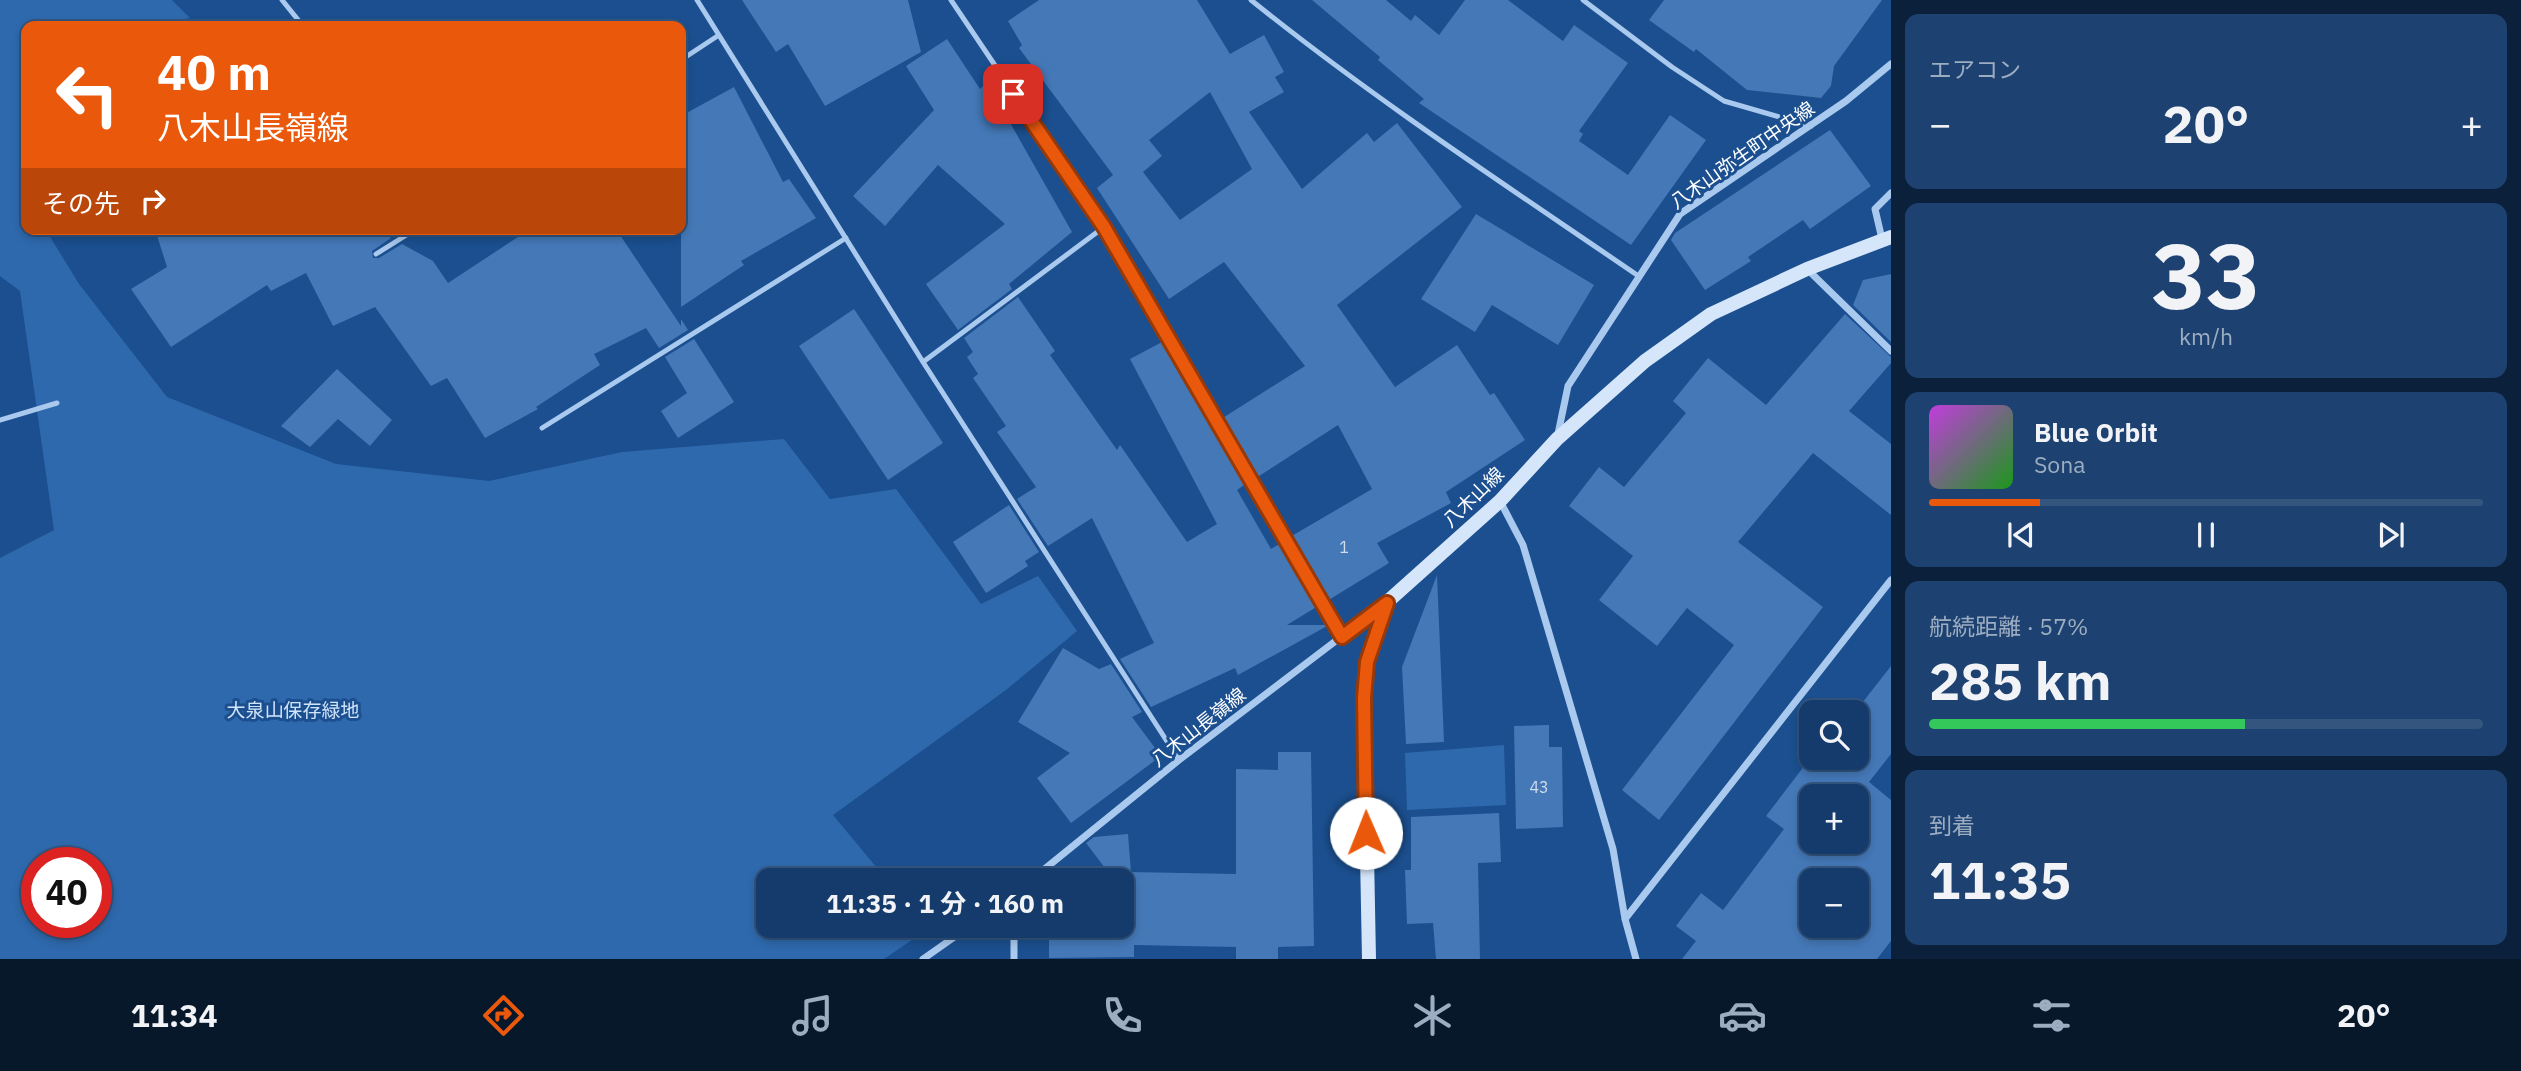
<!DOCTYPE html>
<html lang="ja">
<meta charset="utf-8">
<style>
:root{--surface:#143b6b;--page:#1d4271;--text:#f1f3f6;--muted:#9dadc1;--line:#33557e;--accent:#ea580c}
body{margin:0;font-family:"IBM Plex Sans","Noto Sans JP",sans-serif;background:var(--page);color:var(--text);height:100vh;display:flex;flex-direction:column;font-size:26px;white-space:nowrap}
*{box-sizing:border-box;margin:0}
p{font-size:23px;color:var(--muted)}
.icon{flex:none;width:38px;height:38px;fill:none;stroke:currentColor;stroke-width:2;stroke-linecap:round;stroke-linejoin:round}
.map{position:relative;flex:1;overflow:hidden}
.details{display:flex;flex-direction:column;gap:14px;padding:14px;background:#0b203b;width:630px}
.details>*{flex:none}
.hud{position:absolute;left:21px;top:21px;width:665px;height:214px;border-radius:14px;box-shadow:0 4px 10px #0003,0 0 0 2px var(--line);background:#ea580c;color:#fff;overflow:hidden}
.buttons{position:absolute;left:1799px;top:700px;display:grid;gap:14px}
.buttons a{display:grid;place-items:center;width:70px;height:70px;border-radius:14px;background:var(--surface);box-shadow:0 4px 10px #0003,0 0 0 2px var(--line);font-size:35px}
.speed{position:absolute;left:21px;top:847px;display:flex;gap:14px;font-size:35px;font-weight:700;text-align:center}
.speed>*{display:grid;place-content:center;width:91px;height:91px;border-radius:50%;background:var(--surface);box-shadow:0 4px 10px #0003,0 0 0 2px var(--line);line-height:1}
.speed .limit{border:10px solid #d22;background:#fff;color:#111}
.pin{position:absolute;display:grid;place-items:center;width:60px;height:60px;color:#fff;margin:-30px;border-radius:14px;box-shadow:0 4px 10px #0006}
.me{position:absolute;width:77px;margin:-38px;rotate:359deg;stroke-linejoin:round;filter:drop-shadow(0 0 5px #0008)}
.turn{display:flex;align-items:center;gap:24px;height:147px;padding:0 21px;font-size:32px}
.turn .icon{width:91px;height:91px;stroke-width:2.5}
.turn b{display:block;font-size:49px;line-height:60px}
.then{display:flex;align-items:center;height:66px;padding:0 21px;background:#0003;gap:14px;font-size:26px}
.big{font-size:52px;font-weight:700;line-height:1.1}
.details .widget{flex:1;display:flex;flex-direction:column;justify-content:center;gap:10px;min-width:0;padding:0 24px;border-radius:14px;background:var(--page)}
.details .dial{align-items:center;gap:0}
.dial b{font-size:91px;line-height:1}
.song{display:flex;align-items:center;gap:21px}
.cover{width:84px;height:84px;border-radius:10px;background:linear-gradient(135deg,hsl(290 70% 55%),hsl(120 70% 35%))}
.played{height:7px;border-radius:4px;background:linear-gradient(90deg,var(--accent) 20%,var(--line) 20%)}
.keys{display:flex;justify-content:space-around;direction:ltr}
.heat{display:flex;justify-content:space-between;align-items:center;font-size:38px;direction:ltr}
.charge{height:10px;border-radius:5px;background:linear-gradient(90deg,#34c759 57%,var(--line) 0)}
.trip{position:absolute;left:756px;top:868px;width:378px;height:70px;border-radius:14px;background:var(--surface);box-shadow:0 4px 10px #0003,0 0 0 2px var(--line);font-weight:700;line-height:70px;text-align:center}
.tabs{display:flex;height:112px;justify-content:space-around;align-items:center;background:#08182b;color:var(--muted)}
.tabs .icon{width:49px;height:49px}
.tabs .selected{color:var(--accent)}
.tabs b{font-size:32px;color:var(--text)}
main{display:flex;flex:1;min-height:0}
.map>svg:first-child{display:block}
</style>
<main>
<div class="map">
<svg width="1891" height="959" viewBox="0 0 1891 959">
<rect width="100%" height="100%" fill="#1b4f8f"/>
<path fill="#2e69ad" fill-rule="evenodd" d="M0 0H172L190 18 146 26H26V229H49V235L79 284 167 397 336 464 489 481 622 452 784 439 830 499 896 489 981 604 1038 576 1077 631 1006 690 833 815 887 880H768V926H925L928 929 884 959H0V558L54 530 20 291 0 276ZM37 863H96V922H37Z
M1504 745 1506 805 1407 810 1405 753Z"/>
<path fill="#4478b7" fill-rule="evenodd" d="M742 0H908L921 52 825 106 788 44 776 52Z
M1039 0H1197L1230 54 1264 35 1284 72 1275 77 1284 92 1249 112 1302 189 1367 133 1374 142 1397 123 1462 207 1337 305 1395 387 1457 345 1490 395 1494 393 1525 440 1446 492 1451 503 1377 543 1389 563 1327 601 1290 537 1372 489 1338 425 1256 478 1221 419 1305 366 1224 262 1169 299 1097 188 1113 175 1019 48 1022 45 1008 21ZM1210 92 1252 169 1180 220 1143 172 1162 156 1149 140Z
M1312 0H1386L1411 21 1415 15 1439 35 1465 0H1508L1563 41 1574 25 1628 63 1579 131 1583 134 1579 141 1628 175 1670 115 1706 140 1631 245 1419 103 1424 99 1378 60 1380 57Z
M1664 0H1882L1834 66 1831 86 1821 98 1747 90 1696 49 1694 52 1649 20Z
M947 39 980 89 987 82 1072 232 1009 284 1012 289 958 330 926 284 1005 224 938 165 885 226 853 196 934 110 906 66Z
M734 87 783 182 789 179 816 218 741 261 744 265 681 307V116Z
M1830 130 1871 186 1810 229 1803 220 1748 257 1751 261 1705 290 1671 240 1675 233Z
M1476 214 1594 285 1558 345 1492 305 1475 332 1421 299Z
M155 229H375L391 238 372 251 373 258H379L402 244 433 261 448 283 530 229H616L681 326V319L688 330 659 348 646 328 594 354 600 365 536 407 538 409 485 438 447 378 431 386 375 307 333 326 306 273 271 291 267 285 171 347 131 289 167 267Z
M1891 274V342L1853 305 1863 280Z
M1018 297 1055 351 1050 355 1117 450 1120 445 1187 542 1217 524 1130 359 1164 341 1210 427 1213 425 1247 483 1237 490 1271 549 1281 543 1318 606 1287 625H1329L1238 675 1235 668 1151 707 1120 659 1154 643 1092 518 1048 546 1017 499 1036 487 997 432 1006 426 973 378 978 374 967 357 973 352 964 338Z
M854 309 943 443 888 480 799 346Z
M1845 314 1891 357V363L1849 411 1891 444V515L1813 453 1738 542 1823 607 1659 820 1622 790 1734 645 1687 608 1657 646 1599 600 1633 556 1569 506 1599 467 1624 487 1686 413 1673 401 1708 358 1766 405Z
M694 339 734 402 678 438 661 411 687 393 665 357Z
M337 369 392 420 370 446 338 419 310 447 281 426Z
M1009 505 1039 552 1025 561 1028 566 986 593 953 542Z
M1437 575 1444 742 1406 744 1402 667Z
M1063 648 1099 669 1111 664 1142 712 1132 717 1161 756 1071 823 1037 778 1070 753 1018 722Z
M1891 666V754L1869 782 1891 800V941L1877 959H1682L1696 941 1676 926 1701 893 1723 910 1784 829 1766 816 1811 757V768L1820 758H1857L1855 712ZM1811 796H1857V842H1811ZM1811 880H1857V926H1811Z
M1549 725V747H1562L1563 827 1516 829 1514 726Z
M1278 752H1311L1314 946 1278 947V959H1236V947L1134 945V957L1049 958V926H1122V880H1065L1066 868H1105L1086 843 1094 837 1128 834 1131 872 1236 874V769L1278 770Z
M1499 813 1501 862 1478 863 1480 959H1436L1433 923 1407 924 1405 870H1411V817Z"/>
<g fill="none" stroke-linecap="round" stroke-linejoin="round">
<path stroke="#a9c9ee" stroke-width="5" d="M282 0 303 26
M697 0 923 362 1179 760
M951 0 1104 227 1342 637
M1251 0C1374 99 1507 186 1637 275
M1583 0 1672 67 1724 101 1811 126
M681 60 719 35
M376 254 416 229
M923 362 1104 227
M0 420 57 403
M542 428 846 238"/>
<path stroke="#a9c9ee" stroke-width="7" d="M1882 239 1875 209 1891 193
M1807 269 1891 351
M1558 434 1568 386 1680 214 1846 101 1891 64
M1500 501 1523 545 1613 849 1625 919 1636 959
M1031 880 1179 760 1383 605
M1625 919 1891 580
M923 959 970 926
M1014 959V926"/>
<path stroke="#d6e6fa" stroke-width="14" d="M1369 959 1364 698 1367 662 1386 603 1500 501 1557 439 1645 361 1711 314 1807 269 1891 237"/>
</g>
<g fill="none" stroke-linecap="round" stroke-linejoin="round">
<g stroke="#983908" stroke-width="18">
<path id="route" d="M1013 94 1104 227 1342 637 1387 603 1367 662 1364 698 1366 833"/>
</g>
<use href="#route" stroke="#ea580c" stroke-width="12"/>
</g>
<g text-anchor="middle" stroke-width="6" stroke-linejoin="round" paint-order="stroke">
<g font-size="16" fill="#d0dded">
<text x="1344" y="553">1</text>
<text x="1539" y="793">43</text>
</g>
<g font-size="19" fill="#fff" stroke="#1b4f8f">
<text transform="translate(1742 155) rotate(-35)" y="7">八木山弥生町中央線</text>
<text transform="translate(1473 497) rotate(-44)" y="7">八木山線</text>
<text transform="translate(1198 727) rotate(-38)" y="7">八木山長嶺線</text>
</g>
<g font-size="19" fill="#cfe3fa" stroke="#1b4f8f">
<text x="293" y="717">大泉山保存緑地</text>
</g>
</g>
</svg>
<div class="buttons">
<a><svg class="icon" aria-label="search" viewBox="0 0 24 24"><circle cx="10" cy="10" r="6"/><path d="M15 15l6 6"/></svg></a>
<a>+</a>
<a>−</a>
</div>
<div class="speed"><div class="limit">40</div></div>
<div class="pin" style="left:1013px;top:94px;background:#d93025"><svg class="icon" aria-label="arrive" viewBox="0 0 24 24"><path d="M6 21V4h12l-3 4 3 4H6"/></svg></div>
<svg class="me" style="left:1366px;top:833px" viewBox="-20 -20 40 40"><circle r="19" fill="#fff"/><path d="M0-13L10 11 0 6-10 11z" fill="#ea580c"/></svg>
<div class="trip">11:35 · 1 分 · 160 m</div>
<div class="hud">
<div class="turn"><svg class="icon" aria-label="left" viewBox="0 0 24 24"><path d="M17 20v-9H6M10 6l-5 5 5 5"/></svg><div><b>40 m</b>八木山長嶺線</div></div>
<div class="then">その先<svg class="icon" aria-label="right" viewBox="0 0 24 24"><path d="M7 20v-9h11M14 6l5 5-5 5"/></svg></div>
</div>
</div>
<section class="details">
<div class="widget"><p>エアコン</p>
<div class="heat"><a>−</a><b class="big">20°</b><a>+</a></div>
</div>
<div class="widget dial"><b>33</b><p>km/h</p></div>
<div class="widget">
<div class="song"><i class="cover"></i><div><b>Blue Orbit</b><p>Sona</p></div></div>
<div class="played"></div>
<div class="keys"><svg class="icon" aria-label="previous" viewBox="0 0 24 24"><path d="M18 5L8 12l10 7zM5 5v14"/></svg><svg class="icon" aria-label="pause" viewBox="0 0 24 24"><path d="M8 5v14M16 5v14"/></svg><svg class="icon" aria-label="next" viewBox="0 0 24 24"><path d="M6 5l10 7-10 7zM19 5v14"/></svg></div>
</div>
<div class="widget"><p>航続距離 · 57%</p><b class="big">285 km</b><div class="charge"></div></div>
<div class="widget"><p>到着</p><b class="big">11:35</b></div>
</section>
</main>
<nav class="tabs">
<b>11:34</b>
<svg class="icon selected" aria-label="directions" viewBox="0 0 24 24"><path d="M12 3l9 9-9 9-9-9zM9 14v-3h6M13 9l2 2-2 2"/></svg>
<svg class="icon" aria-label="music" viewBox="0 0 24 24"><path d="M9 18V5l10-2v13"/><circle cx="6" cy="18" r="3"/><circle cx="16" cy="16" r="3"/></svg>
<svg class="icon" aria-label="phone" viewBox="0 0 24 24"><path d="M5 4h4l2 5-3 2q2 4 5 5l2-3 5 2v4C11 20 4 13 5 4z"/></svg>
<svg class="icon" aria-label="climate" viewBox="0 0 24 24"><path d="M12 3v18M4 7l16 10M4 17L20 7"/></svg>
<svg class="icon" aria-label="car" viewBox="0 0 24 24"><path d="M5 17H2v-5l4-1 3-4h7l3 4 3 1v5h-3M9 17h6M6 11h13"/><circle cx="7" cy="17" r="2"/><circle cx="17" cy="17" r="2"/></svg>
<svg class="icon" aria-label="filters" viewBox="0 0 24 24"><path d="M4 7h16M4 17h16"/><circle cx="9" cy="7" r="2"/><circle cx="15" cy="17" r="2"/></svg>
<b>20°</b>
</nav>
